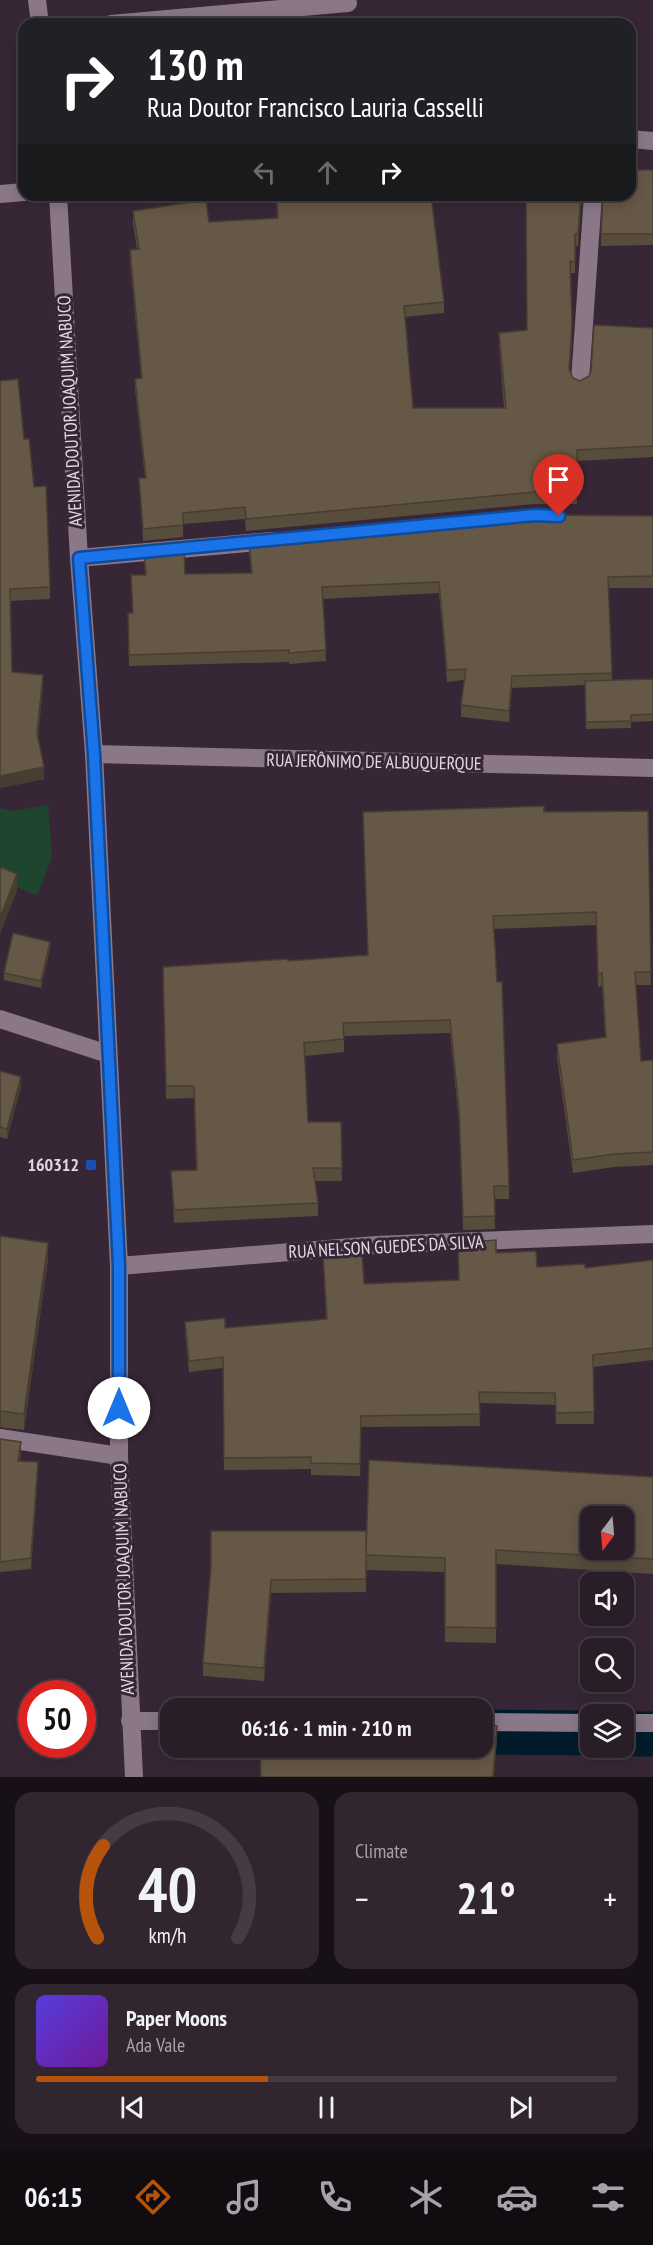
<!DOCTYPE html>
<meta charset="utf-8">
<style>
:root{--surface:#291d28;--page:#312630;--text:#f1f3f6;--muted:#a5a2a8;--line:#453b45;--accent:#b45309}
body{margin:0;font-family:"PT Sans Narrow",sans-serif;background:var(--page);color:var(--text);height:100vh;display:flex;flex-direction:column;font-size:22px;white-space:nowrap}
*{box-sizing:border-box;margin:0}
p{font-size:20px;color:var(--muted)}
.icon{flex:none;width:33px;height:33px;fill:none;stroke:currentColor;stroke-width:2;stroke-linecap:round;stroke-linejoin:round}
.map{position:relative;height:1777px;overflow:hidden}
.details{display:flex;flex-direction:column;gap:15px;padding:15px;background:#171016;flex:1}
.details>*{flex:none}
.hud{position:absolute;left:18px;top:18px;width:618px;height:183px;border-radius:18px;box-shadow:0 3px 15px #0003,0 0 0 2px var(--line);background:#202124;color:#fff;overflow:hidden}
.needle{width:39px;rotate:196deg}
.buttons{position:absolute;left:580px;top:1506px;display:grid;gap:12px}
.buttons a{display:grid;place-items:center;width:54px;height:54px;border-radius:12px;background:var(--surface);box-shadow:0 3px 15px #0003,0 0 0 2px var(--line);font-size:30px}
.speed{position:absolute;left:18px;top:1680px;display:flex;gap:12px;font-size:30px;font-weight:700;text-align:center}
.speed>*{display:grid;place-content:center;width:78px;height:78px;border-radius:50%;background:var(--surface);box-shadow:0 3px 15px #0003,0 0 0 2px var(--line);line-height:1}
.speed .limit{border:9px solid #d22;background:#fff;color:#111}
.pin{position:absolute;display:grid;place-items:center;width:51px;height:51px;color:#fff;margin:-62px -26px;border-radius:50% 50% 50% 0;rotate:-45deg;box-shadow:0 0 6px #0007}
.pin .icon{rotate:45deg}
.me{position:absolute;width:66px;margin:-33px;rotate:0deg;stroke-linejoin:round;filter:drop-shadow(0 0 4px #0008)}
.turn{display:flex;align-items:center;gap:21px;height:126px;padding:0 30px;font-size:27px}
.turn .icon{width:78px;height:78px;stroke-width:2.5}
.turn b{display:block;font-size:42px;line-height:51px}
.lanes{display:flex;align-items:center;height:57px;padding:0 30px;background:#0003;justify-content:center;gap:30px;direction:ltr}
.lanes .off{opacity:.35}
.big{font-size:45px;font-weight:700;line-height:1.1}
.details .widget{flex:1;display:flex;flex-direction:column;justify-content:center;gap:9px;min-width:0;padding:0 21px;border-radius:18px;background:var(--page)}
.details .dial{align-items:center;gap:0}
.dial svg{height:156px;overflow:visible;fill:none;stroke:var(--line);stroke-width:7;stroke-linecap:round;text-anchor:middle}
.dial text{fill:var(--text);stroke:none}
.song{display:flex;align-items:center;gap:18px}
.cover{width:72px;height:72px;border-radius:9px;background:linear-gradient(135deg,hsl(250 70% 55%),hsl(280 70% 35%))}
.played{height:6px;border-radius:3px;background:linear-gradient(90deg,var(--accent) 40%,var(--line) 40%)}
.keys{display:flex;justify-content:space-around;direction:ltr}
.heat{display:flex;justify-content:space-between;align-items:center;font-size:33px;direction:ltr}
.details .tiles{flex:1;display:grid;gap:15px;grid-template-columns:1fr 1fr}
.widget:last-child{grid-column:span 2}
.trip{position:absolute;left:160px;top:1698px;width:333px;height:60px;border-radius:18px;background:var(--surface);box-shadow:0 3px 15px #0003,0 0 0 2px var(--line);font-weight:700;line-height:60px;text-align:center}
.tab-bar{display:flex;height:96px;justify-content:space-around;align-items:center;background:#100c10;color:var(--muted)}
.tab-bar .icon{width:42px;height:42px}
.tab-bar .on{color:var(--accent)}
.tab-bar b{font-size:27px;color:var(--text)}
.map>svg:first-child{display:block}
</style>
<div class="map">
<svg width="653" height="1777" viewBox="0 0 653 1777">
<rect width="100%" height="100%" fill="#372736"/>
<path fill="#1e452e" d="M48 805 52 858 37 895 0 881V808L12 811Z"/>
<g fill="none" stroke-linecap="round" stroke-linejoin="round">
<path stroke="#001c2a" stroke-width="45" d="M483 1732 591 1733
M624 1734H653"/>
<path stroke="#8a7889" stroke-width="18" d="M111 24 348 3"/>
<path stroke="#8a7889" stroke-width="18" d="M630 139 653 141
M0 194 24 192
M580 381 593 195
M79 558 271 541
M94 754 653 768
M0 1019 108 1054
M119 1266 376 1245 653 1234
M0 1438 119 1456
M130 1721H171
M483 1722 591 1723
M624 1723H653"/>
<path stroke="#8a7889" stroke-width="18" d="M37 0 40 24
M58 195 79 558 94 754 119 1266V1456L134 1777"/>
</g>
<path fill="#584c3c" d="M653 170V245L601 246V234Z
M276 195 444 302V313L405 317 413 408H504L499 344V333L527 330 582 195 578 246H575V273H570L572 336 570 371 573 378 580 381 589 376 653 328V457L577 461V504H534L246 531 245 519 183 524V537L143 541 139 478H145L135 390V379L141 378 130 261V250L137 249 133 223V211L209 222 277 218Z
M0 381 24 439 34 487 50 587V599L10 601 12 672 43 686 38 737 44 779 0 788Z
M653 516V588H608L612 680 653 679V721L631 722V728L586 729 585 685 512 688 509 722 461 717V705L464 680 447 682 439 593 323 599 326 661 289 664V662L129 666 128 613H132L145 575 144 552 185 574 251 573 249 553V542Z
M648 811 651 985H636L641 1061 653 1060V1165L614 1167 573 1173 557 1057V1044L605 1037 602 986 598 987 596 925 494 929 509 1186V1199H494L495 1229 463 1230 459 1122 450 1033 344 1036V1052L305 1056 308 1122H341L342 1181H315L318 1203V1216L174 1223 171 1171 196 1170 194 1098 166 1099 163 980 288 961 368 955 363 812Z
M50 949 41 988 4 980V973Z
M0 1071 21 1087 7 1139 0 1137Z
M0 1236 48 1259 24 1430 0 1427Z
M496 1253 537 1267 585 1268 653 1260V1360L593 1367 594 1424H556L555 1405 479 1403 480 1426 361 1427 360 1476 311 1475V1469L224 1470 223 1368 189 1372 185 1333V1322L225 1328 326 1319 323 1254 364 1284 459 1280Z
M0 1439 21 1453 20 1461 38 1473 31 1569 0 1572Z
M653 1477V1574L496 1564V1643L445 1642V1572L366 1570V1592L271 1593 264 1681 203 1676V1663L211 1568 366 1555Z"/>
<path fill="#473e31" d="M581 195H582L578 246V234Z
M572 324V336L569 381V369Z
M43 675V686L37 745V733Z
M512 676V688L509 722V711Z
M44 767V779L0 788V776Z
M17 874V891L0 934V918Z
M50 942V949L41 988V981Z
M21 1077V1087L7 1139V1129Z
M48 1243V1259L24 1430V1414Z
M0 1411H1V1427H0Z
M21 1442V1453L18 1472V1461Z
M38 1462V1473L31 1569V1558Z
M271 1580V1593L264 1681V1668Z
M497 1726V1740L494 1777H493Z"/>
<path fill="#665846" stroke="#473e31" stroke-width="1.5" fill-rule="evenodd" d="M253 17 254 24H185Z
M630 170H653V234H601L603 195H630Z
M277 195H431L444 302 404 306 413 408H506L499 333 527 330 526 195H581L578 234H575V262L570 261 572 324 569 369 573 378 580 381 589 376 591 371 594 325 653 328V446L577 450V493L534 492 246 519 245 507 183 513V525L143 529 139 478H146L135 379 142 378 130 250 139 249 133 211 206 200 209 222 278 218Z
M18 379 24 439H29L34 487 46 486 50 587 10 589 12 672 43 675 37 733 44 767 0 776V381Z
M535 515 653 516V576L608 577 612 673 512 676 509 711 461 705 466 669 447 670 439 582 322 587 326 650 289 653V650L129 655 128 613H133L131 575H146L144 552 184 548 185 574 252 573 249 542Z
M653 679V714L631 715V721L586 722 585 681Z
M544 806V812L648 811 651 972H635L641 1061 653 1060V1152L614 1154 573 1160 557 1044 606 1037 602 973 598 974 596 912 493 916 497 982H502L509 1186H494L495 1216 463 1217 459 1109 450 1020 343 1023 344 1039 304 1043 308 1122H341L342 1168H313L318 1203 174 1210 171 1171 197 1170 194 1086H166L163 967 288 959V961L368 955 363 812Z
M0 867 17 874 0 918Z
M13 933 50 942 41 981 4 973Z
M0 1071 21 1077 7 1129 0 1127Z
M0 1236 48 1243 24 1414 0 1411Z
M496 1240V1253L536 1251 537 1267 585 1264V1268L653 1260V1348L593 1355 594 1412 556 1413 555 1393 479 1392 480 1414 361 1416 360 1464 311 1463V1457L224 1458 223 1357 189 1361 185 1322 225 1318V1328L327 1319 323 1254 362 1252 364 1284 459 1280 458 1243Z
M0 1439 21 1442 18 1461 38 1462 31 1558 0 1562Z
M369 1460 653 1477V1559L496 1550V1628L445 1627V1558L366 1555ZM591 1516H624V1550H591Z
M211 1531H366V1579L271 1580 264 1668 203 1663 211 1567Z
M483 1724 497 1726 493 1777H261L260 1748H483Z"/>
<g fill="none" stroke-linecap="round" stroke-linejoin="round">
<g stroke="#114b97" stroke-width="15">
<path id="route" d="M119 1408V1266L94 754 79 558 535 515 559 516"/>
</g>
<use href="#route" stroke="#1a73e8" stroke-width="10"/>
</g>
<rect fill="#1a4fb4" stroke="#372736" stroke-width="2" x="85" y="1159" width="12" height="12" rx="3"/>
<g text-anchor="middle" stroke-width="6" stroke-linejoin="round" paint-order="stroke">
<g font-size="18" fill="#e3d9e3" stroke="#372736">
<text transform="translate(70 411) rotate(-93)" y="6">AVENIDA DOUTOR JOAQUIM NABUCO</text>
<text transform="translate(374 762) rotate(1)" y="6">RUA JERÔNIMO DE ALBUQUERQUE</text>
<text transform="translate(386 1247) rotate(-3)" y="6">RUA NELSON GUEDES DA SILVA</text>
<text transform="translate(124 1579) rotate(-92)" y="6">AVENIDA DOUTOR JOAQUIM NABUCO</text>
</g>
<g font-size="18" font-weight="bold" fill="#e3d9e3" stroke="#372736" text-anchor="end">
<text x="79" y="1171">160312</text>
</g>
</g>
</svg>
<div class="buttons">
<a><svg class="needle" viewBox="-14 -14 28 28"><path d="M0-13l5 13h-10z" fill="#e53935"/><path d="M0 13l5-13h-10z" fill="#a5a2a8"/></svg></a>
<a><svg class="icon" aria-label="sound" viewBox="0 0 24 24"><path d="M4 9h4l5-4v14l-5-4H4zM17 9q2 3 0 6"/></svg></a>
<a><svg class="icon" aria-label="search" viewBox="0 0 24 24"><circle cx="10" cy="10" r="6"/><path d="M15 15l6 6"/></svg></a>
<a><svg class="icon" aria-label="layers" viewBox="0 0 24 24"><path d="M12 4l9 5-9 5-9-5zM3 14l9 5 9-5"/></svg></a>
</div>
<div class="speed"><div class="limit">50</div></div>
<div class="pin" style="left:559px;top:516px;background:#d93025"><svg class="icon" aria-label="arrive" viewBox="0 0 24 24"><path d="M6 21V4h12l-3 4 3 4H6"/></svg></div>
<svg class="me" style="left:119px;top:1408px" viewBox="-20 -20 40 40"><circle r="19" fill="#fff"/><path d="M0-13L10 11 0 6-10 11z" fill="#1a73e8"/></svg>
<div class="trip">06:16 · 1 min · 210 m</div>
<div class="hud">
<div class="turn"><svg class="icon" aria-label="right" viewBox="0 0 24 24"><path d="M7 20v-9h11M14 6l5 5-5 5"/></svg><div><b>130 m</b>Rua Doutor Francisco Lauria Casselli</div></div>
<div class="lanes"><svg class="icon off" aria-label="left" viewBox="0 0 24 24"><path d="M17 20v-9H6M10 6l-5 5 5 5"/></svg><svg class="icon off" aria-label="ahead" viewBox="0 0 24 24"><path d="M12 20V5M6 11l6-6 6 6"/></svg><svg class="icon" aria-label="right" viewBox="0 0 24 24"><path d="M7 20v-9h11M14 6l5 5-5 5"/></svg></div>
</div>
</div>
<section class="details">
<div class="tiles">
<div class="widget dial"><svg viewBox="0 0 100 80">
<path d="M14 69A42 42 0 1 1 86 69"/>
<path d="M14 69A42 42 0 0 1 17 22" stroke="#b45309"/>
<text x="50" y="56" font-size="32" font-weight="700">40</text>
<text x="50" y="72" font-size="11">km/h</text>
</svg></div>
<div class="widget"><p>Climate</p>
<div class="heat"><a>−</a><b class="big">21°</b><a>+</a></div>
</div>
<div class="widget">
<div class="song"><i class="cover"></i><div><b>Paper Moons</b><p>Ada Vale</p></div></div>
<div class="played"></div>
<div class="keys"><svg class="icon" aria-label="previous" viewBox="0 0 24 24"><path d="M18 5L8 12l10 7zM5 5v14"/></svg><svg class="icon" aria-label="pause" viewBox="0 0 24 24"><path d="M8 5v14M16 5v14"/></svg><svg class="icon" aria-label="next" viewBox="0 0 24 24"><path d="M6 5l10 7-10 7zM19 5v14"/></svg></div>
</div>
</div>
</section>
<nav class="tab-bar">
<b>06:15</b>
<svg class="icon on" aria-label="directions" viewBox="0 0 24 24"><path d="M12 3l9 9-9 9-9-9zM9 14v-3h6M13 9l2 2-2 2"/></svg>
<svg class="icon" aria-label="music" viewBox="0 0 24 24"><path d="M9 18V5l10-2v13"/><circle cx="6" cy="18" r="3"/><circle cx="16" cy="16" r="3"/></svg>
<svg class="icon" aria-label="phone" viewBox="0 0 24 24"><path d="M5 4h4l2 5-3 2q2 4 5 5l2-3 5 2v4C11 20 4 13 5 4z"/></svg>
<svg class="icon" aria-label="climate" viewBox="0 0 24 24"><path d="M12 3v18M4 7l16 10M4 17L20 7"/></svg>
<svg class="icon" aria-label="car" viewBox="0 0 24 24"><path d="M5 17H2v-5l4-1 3-4h7l3 4 3 1v5h-3M9 17h6M6 11h13"/><circle cx="7" cy="17" r="2"/><circle cx="17" cy="17" r="2"/></svg>
<svg class="icon" aria-label="filters" viewBox="0 0 24 24"><path d="M4 7h16M4 17h16"/><circle cx="9" cy="7" r="2"/><circle cx="15" cy="17" r="2"/></svg>
</nav>
